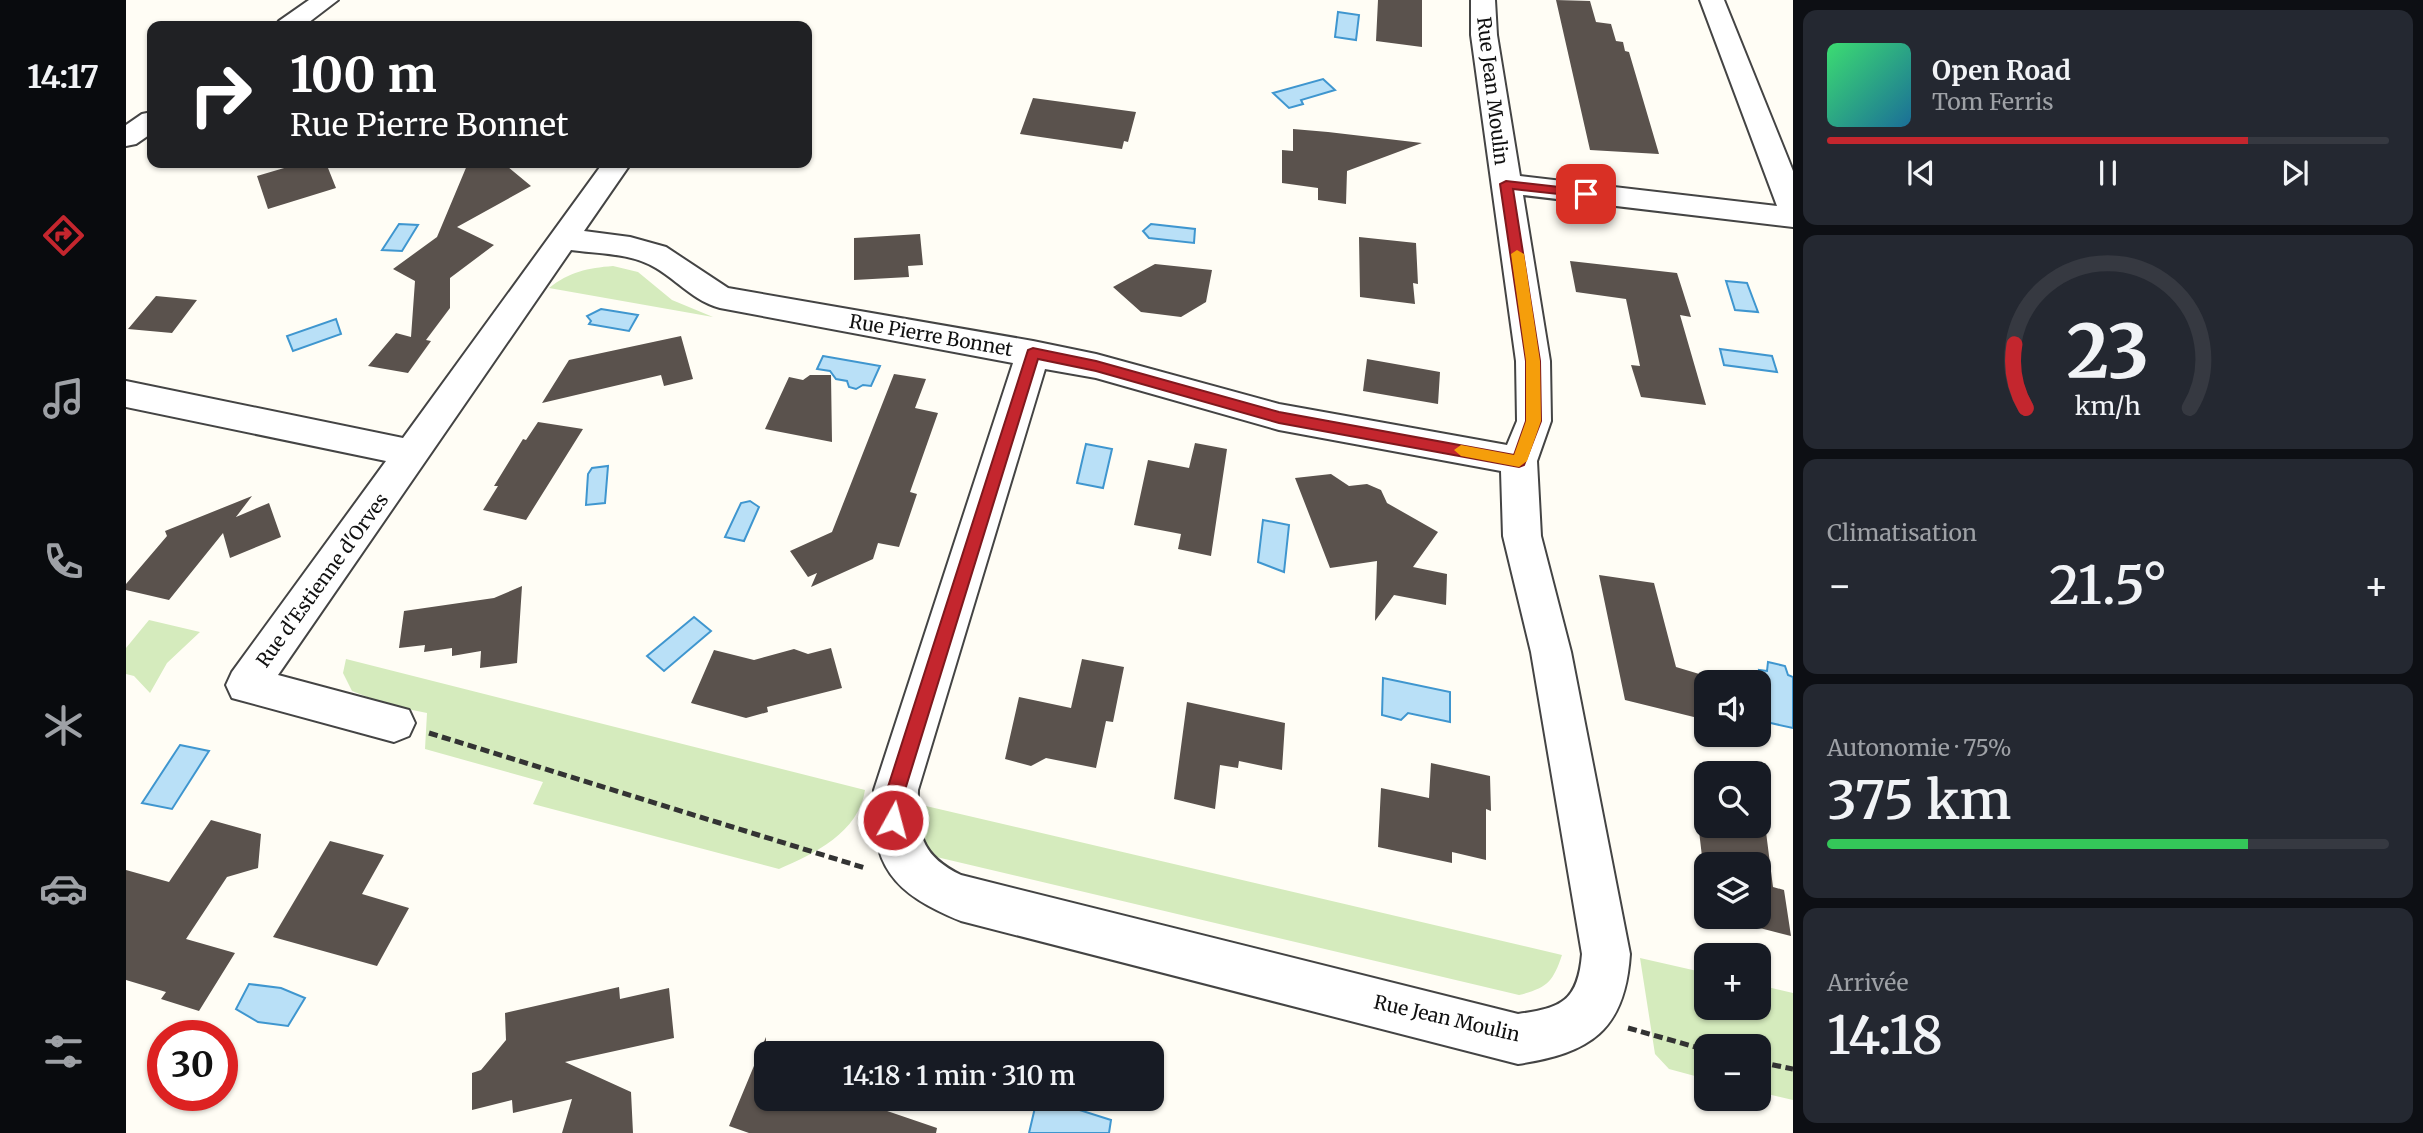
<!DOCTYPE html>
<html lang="fr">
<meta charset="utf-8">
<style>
:root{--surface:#171b24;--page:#242831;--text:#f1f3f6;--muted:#9ea1a6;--line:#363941;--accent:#c4262e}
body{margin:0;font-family:Merriweather,serif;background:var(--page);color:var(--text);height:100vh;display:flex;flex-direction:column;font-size:26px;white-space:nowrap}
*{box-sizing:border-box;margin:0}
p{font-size:23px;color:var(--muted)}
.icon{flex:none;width:38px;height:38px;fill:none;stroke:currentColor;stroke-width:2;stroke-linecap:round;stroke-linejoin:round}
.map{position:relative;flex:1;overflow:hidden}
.panel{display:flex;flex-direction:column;gap:10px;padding:10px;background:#0d0f14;width:630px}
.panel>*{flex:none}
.hud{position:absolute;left:21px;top:21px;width:665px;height:147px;border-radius:14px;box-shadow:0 2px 5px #0004;background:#202124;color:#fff;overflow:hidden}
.buttons{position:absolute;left:1568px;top:670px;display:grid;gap:14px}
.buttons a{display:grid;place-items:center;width:77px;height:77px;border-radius:14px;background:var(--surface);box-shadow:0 2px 5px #0004;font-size:35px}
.speed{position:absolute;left:21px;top:1020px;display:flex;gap:14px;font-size:35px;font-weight:700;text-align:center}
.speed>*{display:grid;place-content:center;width:91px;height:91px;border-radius:50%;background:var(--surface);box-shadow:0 2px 5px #0004;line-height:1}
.speed .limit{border:10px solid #d22;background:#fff;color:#111}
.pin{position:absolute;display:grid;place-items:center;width:60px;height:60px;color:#fff;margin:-30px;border-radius:14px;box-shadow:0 4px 10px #0006}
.me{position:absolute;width:77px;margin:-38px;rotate:7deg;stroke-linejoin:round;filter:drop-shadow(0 0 5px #0008)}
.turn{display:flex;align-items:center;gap:24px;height:147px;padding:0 28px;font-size:32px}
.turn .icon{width:91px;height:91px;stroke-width:2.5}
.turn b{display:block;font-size:49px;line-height:60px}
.big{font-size:52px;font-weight:600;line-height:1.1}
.panel .card{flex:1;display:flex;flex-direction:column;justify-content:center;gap:10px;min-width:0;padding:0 24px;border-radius:14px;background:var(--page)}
.panel .dial{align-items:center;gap:0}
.dial svg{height:182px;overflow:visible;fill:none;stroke:var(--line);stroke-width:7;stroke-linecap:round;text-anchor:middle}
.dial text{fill:var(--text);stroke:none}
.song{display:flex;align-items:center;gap:21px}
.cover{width:84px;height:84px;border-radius:10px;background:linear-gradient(135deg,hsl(140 70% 55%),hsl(200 70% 35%))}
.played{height:7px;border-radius:4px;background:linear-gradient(90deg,var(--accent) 75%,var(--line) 75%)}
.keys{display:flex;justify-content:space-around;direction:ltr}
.heat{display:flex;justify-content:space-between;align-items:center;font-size:38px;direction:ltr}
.charge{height:10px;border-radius:5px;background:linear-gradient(90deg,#34c759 75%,var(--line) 0)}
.trip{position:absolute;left:628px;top:1041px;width:410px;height:70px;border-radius:14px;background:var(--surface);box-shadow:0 2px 5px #0004;font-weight:600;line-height:70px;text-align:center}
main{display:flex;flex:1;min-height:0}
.dock{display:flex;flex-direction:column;width:126px;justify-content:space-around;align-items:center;background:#090b0e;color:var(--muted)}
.dock .icon{width:49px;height:49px}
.dock .active{color:var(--accent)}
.dock b{font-size:32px;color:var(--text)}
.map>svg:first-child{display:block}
</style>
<main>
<nav class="dock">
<b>14:17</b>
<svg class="icon active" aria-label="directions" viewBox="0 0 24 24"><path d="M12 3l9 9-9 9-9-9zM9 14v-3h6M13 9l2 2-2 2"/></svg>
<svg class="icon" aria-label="music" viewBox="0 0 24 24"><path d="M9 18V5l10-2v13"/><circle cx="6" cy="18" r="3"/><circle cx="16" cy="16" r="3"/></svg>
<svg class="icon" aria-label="phone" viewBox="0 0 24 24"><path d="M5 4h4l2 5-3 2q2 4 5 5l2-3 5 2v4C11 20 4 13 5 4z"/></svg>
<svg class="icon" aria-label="climate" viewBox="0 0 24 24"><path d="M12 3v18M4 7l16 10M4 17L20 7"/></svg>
<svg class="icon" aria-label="car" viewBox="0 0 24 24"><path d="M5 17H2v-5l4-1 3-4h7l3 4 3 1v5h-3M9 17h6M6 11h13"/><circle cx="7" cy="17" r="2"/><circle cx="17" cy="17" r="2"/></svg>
<svg class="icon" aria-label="filters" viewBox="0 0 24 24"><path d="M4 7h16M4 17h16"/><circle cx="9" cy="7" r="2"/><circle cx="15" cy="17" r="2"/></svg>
</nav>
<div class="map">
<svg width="1667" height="1133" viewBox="0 0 1667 1133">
<rect width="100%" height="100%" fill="#fffdf5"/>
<path fill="#d5ebbd" d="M487 266 512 272 546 300 587 317 423 288C443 272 462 268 487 266Z
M23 620 74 632 41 663 24 693 8 676 0 674V648Z
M220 659 739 790C733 832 688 854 653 869L407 804 417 782 299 749 301 713 262 705 226 691 217 673Z
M787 803 1436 955C1427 982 1421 988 1393 995L802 855 791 835Z
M1514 958 1580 973V1008H1633V985L1667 993V1100L1633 1092V1046H1580V1079L1543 1069 1529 1054Z"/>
<path fill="#b9e0f7" stroke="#3f96cf" stroke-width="2" d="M1212 12 1233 15 1230 40 1209 37Z
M1197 79 1209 90 1175 100 1177 104 1163 108 1147 93Z
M273 224 292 225 276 251 256 250Z
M1025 224 1069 229 1068 243 1023 238 1017 231Z
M1600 281 1621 283 1632 312 1609 310Z
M475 309 512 315 503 331 463 324 465 321 461 316Z
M210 319 215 334 167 351 161 336Z
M1594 349 1646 356 1651 372 1598 365Z
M697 356 754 366 745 386 737 385 730 389 723 387 721 381 710 379 704 371 691 369Z
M960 444 986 449 977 488 951 483Z
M482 466 479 503 460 505 462 474 466 468Z
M624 501 633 507 618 541 599 537 615 503Z
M1137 520 1163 525 1158 572 1132 562Z
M568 617 585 631 538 671 521 656Z
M1642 662 1659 666 1662 675 1667 677V728L1640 722 1633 670 1641 671Z
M1257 678 1324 692V722L1282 713 1275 720 1256 715Z
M54 745 83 751 46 809 16 803Z
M123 984 155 988 179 998 162 1026 132 1022 110 1009Z
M911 1099H919L985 1120 983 1133H903Z"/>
<path fill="#5a524d" d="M1252 0H1296V47L1250 41Z
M1430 0 1464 1 1470 22 1485 24 1490 41 1497 42 1499 51 1503 52 1533 154 1464 150Z
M907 98 1010 112 1002 142 998 141 996 149 894 134Z
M1167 129 1202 132 1296 143 1221 171 1220 204 1192 200V188L1156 183V150L1167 151Z
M175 163H200L210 188 142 209 131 176Z
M342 163H377L405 186 331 227 368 245 324 278V308L300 340 305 341 282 373 242 366 270 333 285 337 289 281 267 269 311 237Z
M794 234 797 265 782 266 783 277 728 280V238Z
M1233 237 1290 243 1292 284 1287 283 1289 304 1234 297Z
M1444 261 1551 273 1565 317 1554 315 1580 405 1515 397 1505 365 1514 366 1500 299 1450 292Z
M1029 264 1086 270 1080 302 1055 317 1015 312 987 287Z
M30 296 71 300 46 333 2 329Z
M555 336 567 379 538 386 535 375 416 403 443 360Z
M1241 359 1314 372 1312 404 1237 391Z
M768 374 800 379 789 408 812 413 784 492 791 494 773 547 752 543 747 559 685 587 691 573 682 577 664 551 706 532Z
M684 375H705L706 442 639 429 663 377 677 380Z
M412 422 457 429 400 520 357 510 372 486H368L397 439 400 440Z
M1069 443 1101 449 1085 556 1052 549 1055 534 1008 525 1022 460 1063 468Z
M1205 474 1223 486 1241 484 1255 490 1261 503 1312 532 1287 567 1321 574 1320 605 1268 595 1249 621 1251 561 1204 568 1169 478Z
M126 496 110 517 143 503 155 537 104 558 97 533 43 600 0 590V584L41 536 39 531Z
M1473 575 1528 583 1550 667 1580 676V720L1499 700Z
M396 586 391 663 354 668 355 651 326 656V648L298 652 299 645 273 648 278 611 368 598Z
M705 648 716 688 641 707 642 712 620 718 565 703 588 650 628 660 668 649 682 654Z
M956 659 998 667 987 722 980 721 970 768 920 758 905 766 879 759 893 697 945 708Z
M1061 702 1159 723 1156 770 1113 761 1112 768 1094 765 1089 809 1048 799Z
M1305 763 1364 776 1365 811 1360 809V860L1326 852V863L1252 847 1255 788 1303 798Z
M85 820 135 834 132 868 101 877 60 939 109 953 73 1011 35 999 40 992 0 980V870L43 882Z
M1619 826 1640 832 1647 887 1658 890 1665 936 1599 919 1598 917H1633V864L1577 865 1573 831Z
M204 841 258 855 236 894 283 908 251 966 147 937Z
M493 987 494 999 543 988 548 1038 439 1062 505 1092 507 1133H436L446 1099 387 1113 386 1100 346 1110V1073L355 1070 380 1040 379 1013Z
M640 1037V1099H726L811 1128 810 1133H623L603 1126Z"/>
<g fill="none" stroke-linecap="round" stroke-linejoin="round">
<g stroke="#444" stroke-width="4">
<path id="minor" d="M183 0H212L178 26H149L153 21Z
M1345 0H1369L1371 35 1394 176 1651 206 1574 0H1598L1667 171V227L1397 195 1424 361 1425 421 1411 461 1415 536 1445 652 1504 954C1499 1031 1464 1053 1392 1064L835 921C767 893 744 867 748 790L887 363 594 308C568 301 552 281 530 268 505 253 474 254 445 250L152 675 283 710 289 723 283 736 268 742 106 698 100 685 106 672 260 461 0 407V381L277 438 477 163H505L458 231 504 237 540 247 602 288 907 341 970 354 1153 404 1381 445 1391 421 1390 361 1345 35ZM919 369 970 378 1153 430 1375 471 1377 536 1405 652 1456 954C1452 1001 1436 1008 1392 1014L835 875C794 855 791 833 792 790Z
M26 112V133L10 144 0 146V125L16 114Z"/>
</g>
<path stroke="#333" stroke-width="5" stroke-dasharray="9 4.5" stroke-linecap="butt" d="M303 733 739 868
M1502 1028 1580 1050
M1633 1062 1667 1069"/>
<use href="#minor" fill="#fff" fill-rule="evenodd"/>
</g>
<path fill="#c4262e" stroke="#7f191e" stroke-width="2" d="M1380 181 1460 190 1466 194 1460 197 1387 189 1414 361 1415 421 1398 465 1393 467 1153 423 970 371 912 359 779 790 774 826 767 829 760 826 758 820 761 790 902 350 907 348 970 361 1153 412 1388 455 1400 421V361L1374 184Z"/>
<path fill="#f59e0b" d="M1391 250 1398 254 1414 361 1415 421 1401 461 1393 467 1335 456 1328 450 1335 445 1388 455 1400 421V361L1385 254Z"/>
<g text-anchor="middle" stroke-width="7" stroke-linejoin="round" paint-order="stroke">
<g font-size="19" fill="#111" stroke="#fff">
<text transform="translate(1367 91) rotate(83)" y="7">Rue Jean Moulin</text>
<text transform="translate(805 335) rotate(10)" y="7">Rue Pierre Bonnet</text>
<text transform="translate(196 580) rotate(-54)" y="7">Rue d'Estienne d'Orves</text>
<text transform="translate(1321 1018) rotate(13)" y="7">Rue Jean Moulin</text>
</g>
</g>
</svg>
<div class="buttons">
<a><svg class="icon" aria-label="sound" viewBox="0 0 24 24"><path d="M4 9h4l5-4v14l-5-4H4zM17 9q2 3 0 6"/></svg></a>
<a><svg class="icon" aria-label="search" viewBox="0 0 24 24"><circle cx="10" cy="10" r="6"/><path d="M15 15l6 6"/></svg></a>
<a><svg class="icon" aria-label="layers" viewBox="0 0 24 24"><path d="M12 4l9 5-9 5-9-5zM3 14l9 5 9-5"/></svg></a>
<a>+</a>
<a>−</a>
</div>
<div class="speed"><div class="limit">30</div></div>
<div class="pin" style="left:1460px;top:194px;background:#d93025"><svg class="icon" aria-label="arrive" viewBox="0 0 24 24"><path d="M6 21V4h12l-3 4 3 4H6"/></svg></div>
<svg class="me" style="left:767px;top:820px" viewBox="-20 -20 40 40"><circle r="17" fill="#c4262e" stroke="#fff" stroke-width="3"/><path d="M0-11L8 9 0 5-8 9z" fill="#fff"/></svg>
<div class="trip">14:18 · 1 min · 310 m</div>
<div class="hud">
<div class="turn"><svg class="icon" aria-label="right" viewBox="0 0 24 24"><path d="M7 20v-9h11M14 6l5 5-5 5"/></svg><div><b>100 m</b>Rue Pierre Bonnet</div></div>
</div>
</div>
<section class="panel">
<div class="card">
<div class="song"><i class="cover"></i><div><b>Open Road</b><p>Tom Ferris</p></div></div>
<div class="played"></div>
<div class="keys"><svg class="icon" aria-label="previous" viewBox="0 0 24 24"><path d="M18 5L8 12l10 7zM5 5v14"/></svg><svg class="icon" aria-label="pause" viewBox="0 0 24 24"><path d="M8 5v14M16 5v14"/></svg><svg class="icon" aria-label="next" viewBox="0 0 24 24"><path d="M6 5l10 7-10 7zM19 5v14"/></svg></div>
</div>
<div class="card dial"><svg viewBox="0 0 100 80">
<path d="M14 69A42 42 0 1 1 86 69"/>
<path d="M14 69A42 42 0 0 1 9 41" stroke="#c4262e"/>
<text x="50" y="56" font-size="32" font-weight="700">23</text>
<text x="50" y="72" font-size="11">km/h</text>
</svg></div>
<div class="card"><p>Climatisation</p>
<div class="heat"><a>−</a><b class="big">21.5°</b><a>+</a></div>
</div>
<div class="card"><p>Autonomie · 75%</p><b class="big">375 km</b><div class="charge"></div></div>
<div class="card"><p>Arrivée</p><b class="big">14:18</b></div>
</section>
</main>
